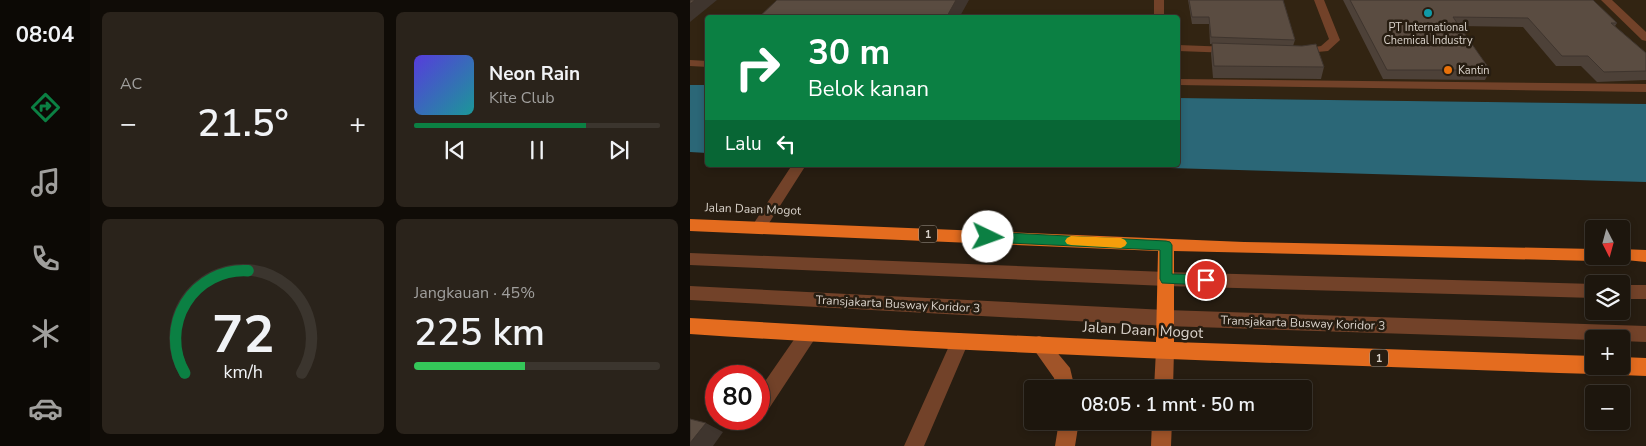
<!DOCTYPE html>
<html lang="id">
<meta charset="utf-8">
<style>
:root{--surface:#1d160d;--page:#2a231b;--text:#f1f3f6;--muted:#a09f9d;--line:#3b352e;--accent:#0b8043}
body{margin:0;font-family:"Nunito Sans",sans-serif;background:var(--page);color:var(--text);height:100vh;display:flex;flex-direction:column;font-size:19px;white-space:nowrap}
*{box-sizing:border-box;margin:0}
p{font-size:16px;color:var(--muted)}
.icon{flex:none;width:28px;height:28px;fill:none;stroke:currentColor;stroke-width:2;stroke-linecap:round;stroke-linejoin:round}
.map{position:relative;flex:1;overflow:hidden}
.side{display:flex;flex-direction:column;gap:12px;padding:12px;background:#100c07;width:600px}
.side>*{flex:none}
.hud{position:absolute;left:15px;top:15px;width:475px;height:152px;border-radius:5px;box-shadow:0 2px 8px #0003,0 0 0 1px var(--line);background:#0b8043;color:#fff;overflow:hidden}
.needle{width:32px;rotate:174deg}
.fabs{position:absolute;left:895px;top:220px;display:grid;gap:10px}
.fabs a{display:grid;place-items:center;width:45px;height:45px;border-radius:5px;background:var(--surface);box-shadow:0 2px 8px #0003,0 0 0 1px var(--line);font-size:25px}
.speed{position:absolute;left:15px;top:365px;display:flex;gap:10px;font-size:25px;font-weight:700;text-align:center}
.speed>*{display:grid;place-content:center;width:65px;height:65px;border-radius:50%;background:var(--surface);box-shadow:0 2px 8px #0003,0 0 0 1px var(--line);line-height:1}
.speed .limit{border:8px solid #d22;background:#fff;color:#111}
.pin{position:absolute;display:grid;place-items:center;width:42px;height:42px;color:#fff;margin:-21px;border:2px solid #fff;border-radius:50%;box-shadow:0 1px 5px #0007}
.me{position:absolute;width:55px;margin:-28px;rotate:93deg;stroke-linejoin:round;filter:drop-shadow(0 0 4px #0008)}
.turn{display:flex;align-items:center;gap:18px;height:105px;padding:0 20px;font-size:22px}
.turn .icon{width:65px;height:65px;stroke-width:2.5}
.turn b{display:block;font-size:35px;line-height:42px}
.then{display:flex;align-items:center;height:48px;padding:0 20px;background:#0003;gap:10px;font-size:19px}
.big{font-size:38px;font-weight:600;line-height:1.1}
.side .card{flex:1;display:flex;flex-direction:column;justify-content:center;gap:8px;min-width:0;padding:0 18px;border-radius:8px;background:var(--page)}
.side .dial{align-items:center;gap:0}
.dial svg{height:130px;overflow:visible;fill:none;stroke:var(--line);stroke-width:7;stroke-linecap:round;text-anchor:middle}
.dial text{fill:var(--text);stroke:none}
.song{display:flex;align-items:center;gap:15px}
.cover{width:60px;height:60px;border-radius:8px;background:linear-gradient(135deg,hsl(250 70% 55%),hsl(180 70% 35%))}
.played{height:5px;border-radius:2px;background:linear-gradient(90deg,var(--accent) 70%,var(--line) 70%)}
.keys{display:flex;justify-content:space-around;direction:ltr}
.heat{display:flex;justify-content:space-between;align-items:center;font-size:28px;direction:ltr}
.charge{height:8px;border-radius:4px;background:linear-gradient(90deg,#34c759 45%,var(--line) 0)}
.side .tiles{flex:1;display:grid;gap:12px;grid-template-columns:repeat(2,1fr)}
.trip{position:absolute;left:334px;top:380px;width:288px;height:50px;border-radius:5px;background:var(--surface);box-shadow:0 2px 8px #0003,0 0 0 1px var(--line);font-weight:600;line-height:50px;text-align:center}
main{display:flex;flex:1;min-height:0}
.dock{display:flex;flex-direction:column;width:90px;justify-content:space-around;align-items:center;background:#0c0905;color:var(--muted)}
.dock .icon{width:35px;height:35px}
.dock .on{color:var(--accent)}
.dock b{font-size:22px;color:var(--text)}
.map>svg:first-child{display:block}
</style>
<main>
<nav class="dock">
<b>08:04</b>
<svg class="icon on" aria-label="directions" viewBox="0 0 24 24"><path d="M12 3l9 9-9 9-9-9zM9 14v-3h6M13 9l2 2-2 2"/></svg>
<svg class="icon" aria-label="music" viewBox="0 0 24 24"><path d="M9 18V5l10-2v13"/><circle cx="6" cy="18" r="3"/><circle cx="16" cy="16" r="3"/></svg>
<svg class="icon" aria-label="phone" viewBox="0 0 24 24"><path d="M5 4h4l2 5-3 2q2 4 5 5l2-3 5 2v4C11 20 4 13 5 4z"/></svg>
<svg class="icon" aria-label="climate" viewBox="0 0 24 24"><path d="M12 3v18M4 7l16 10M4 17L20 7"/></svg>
<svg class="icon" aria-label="car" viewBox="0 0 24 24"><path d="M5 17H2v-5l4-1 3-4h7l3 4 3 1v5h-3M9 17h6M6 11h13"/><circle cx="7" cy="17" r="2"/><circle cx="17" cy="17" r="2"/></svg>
</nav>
<section class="side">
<div class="tiles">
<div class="card"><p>AC</p>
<div class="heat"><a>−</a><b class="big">21.5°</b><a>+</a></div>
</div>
<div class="card">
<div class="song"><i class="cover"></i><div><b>Neon Rain</b><p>Kite Club</p></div></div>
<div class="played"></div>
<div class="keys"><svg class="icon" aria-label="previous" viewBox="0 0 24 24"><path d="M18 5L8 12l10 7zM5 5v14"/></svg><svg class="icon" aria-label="pause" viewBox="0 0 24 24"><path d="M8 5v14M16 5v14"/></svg><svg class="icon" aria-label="next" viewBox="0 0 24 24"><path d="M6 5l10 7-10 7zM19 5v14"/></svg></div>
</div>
<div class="card dial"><svg viewBox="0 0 100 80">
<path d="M14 69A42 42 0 1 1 86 69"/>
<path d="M14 69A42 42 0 0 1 53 6" stroke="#0b8043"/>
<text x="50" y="56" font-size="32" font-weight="700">72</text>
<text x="50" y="72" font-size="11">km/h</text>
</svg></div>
<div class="card"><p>Jangkauan · 45%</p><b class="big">225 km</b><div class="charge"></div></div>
</div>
</section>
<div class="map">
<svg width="956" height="446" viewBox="0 0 956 446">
<rect width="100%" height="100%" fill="#271d11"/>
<path fill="#322412" d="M0 0H956V104L488 98V18H18L17 85H0Z"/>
<path fill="#2b6777" d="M0 85H17V153L0 152Z
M488 98 956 104V182L378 165H488Z"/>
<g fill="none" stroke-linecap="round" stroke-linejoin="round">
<path fill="#724229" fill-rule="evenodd" d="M464 0H474V18H464Z
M624 0H634L650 40 638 51 605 54 604 52 605 50 631 46 639 39Z
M911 0H922L956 32V41L952 40Z
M488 45 541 47 546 50 541 53 488 51Z
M102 165H116L74 231 69 233 64 231 61 227 64 223Z
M0 253 476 272 904 284V298L476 286 0 265Z
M931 285H956V299H931Z
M0 286 476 310 956 326V342L931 341V339L904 340 476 326 0 300Z
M118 326 124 328 127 334 124 340 78 410 69 412V390L112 328Z"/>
<path fill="#724229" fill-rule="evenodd" d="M0 60 18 61V67L0 66Z
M488 79 956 84V92L488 85Z
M270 333 276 335 279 341 234 446H214L264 335Z"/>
<path fill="#a05429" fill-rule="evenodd" d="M349 336 355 338 380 368 385 389H366L364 378 340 344 343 338Z
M475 342 481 344 484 350 483 389H464L466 350 469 344Z
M369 421H389L385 446H365Z
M462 421H482L481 446H461Z"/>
<path fill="#e46c1f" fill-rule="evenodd" d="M0 219 554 242 904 249V256H911L910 259 904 261 484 251V342L904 356V366H913L911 371 904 374C602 364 301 354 0 334V318L226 331 466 342 468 251 0 231Z
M931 249 956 250V262L925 259 924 256H931Z
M931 357 956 358V376L931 375 924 372 922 366H931Z"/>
</g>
<path fill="#4d4138" d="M498 0H593L605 40 603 46 634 67 631 79 523 78 521 54 522 44H520L519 24H502Z
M653 0H903L927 23 925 26 956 53V80L907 82 891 66H866L833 27 769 26 800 70 795 80 693 79Z"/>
<path fill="#3f352e" d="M5 0H27L0 22V4Z
M266 0H279L269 18H256Z
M16 423 33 432 23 446H0V443Z"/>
<path fill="#5a4c41" stroke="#3f352e" d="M0 0H5L0 4Z
M87 0H266L256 18H68Z
M499 0H593L605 40 521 37 519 17H502Z
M660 0H903L927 23H921L956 53V71L914 72 898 56H872L838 18 763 17 800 70H697Z
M522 43 612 46 626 44 634 67 524 66Z
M0 419 16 423 0 443Z"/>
<path fill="#0b8043" stroke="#07532c" d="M298 232 476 241 480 242 482 245V274L516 275 520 276 522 280 520 283 516 285 472 283 470 279V250L298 242 292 237Z"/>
<path fill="#f59e0b" d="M381 236 431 238 435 240 437 243 435 246 431 248 381 245 377 244 375 241 377 238Z"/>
<circle fill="#0f9aa8" stroke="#271d11" stroke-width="2" cx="738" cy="13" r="5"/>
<circle fill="#e8710a" stroke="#271d11" stroke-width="2" cx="758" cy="70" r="5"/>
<g text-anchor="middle" stroke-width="5" stroke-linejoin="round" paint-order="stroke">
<g font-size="11" fill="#d9d2ca" stroke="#271d11">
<text x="738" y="31">PT International<tspan x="738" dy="13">Chemical Industry</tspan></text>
<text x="768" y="74" text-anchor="start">Kantin</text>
</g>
<g fill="#271d11" stroke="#a49c92" stroke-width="1">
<rect x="229" y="225.5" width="18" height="17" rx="4"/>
<rect x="680" y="349.5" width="18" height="17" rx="4"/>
</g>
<g font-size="11" font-weight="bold" fill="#d9d2ca">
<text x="238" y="238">1</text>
<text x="689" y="362">1</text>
</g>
<g font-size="12" fill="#d9d2ca" stroke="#271d11">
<text transform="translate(63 209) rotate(2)" y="4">Jalan Daan Mogot</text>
<text transform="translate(208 304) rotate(3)" y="4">Transjakarta Busway Koridor 3</text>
<text transform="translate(613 323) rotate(2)" y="4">Transjakarta Busway Koridor 3</text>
</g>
<g font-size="15" fill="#d9d2ca" stroke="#271d11">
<text transform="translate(453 330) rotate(3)" y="5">Jalan Daan Mogot</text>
</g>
</g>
</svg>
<div class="fabs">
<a><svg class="needle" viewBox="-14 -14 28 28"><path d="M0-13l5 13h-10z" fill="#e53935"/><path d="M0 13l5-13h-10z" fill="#a09f9d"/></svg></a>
<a><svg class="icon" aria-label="layers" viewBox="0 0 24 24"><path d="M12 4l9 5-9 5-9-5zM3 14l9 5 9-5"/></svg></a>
<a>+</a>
<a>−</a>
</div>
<div class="speed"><div class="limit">80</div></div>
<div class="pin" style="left:516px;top:280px;background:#d93025"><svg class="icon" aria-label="arrive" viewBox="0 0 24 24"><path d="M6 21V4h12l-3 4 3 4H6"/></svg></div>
<svg class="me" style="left:298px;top:237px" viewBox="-20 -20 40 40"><circle r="19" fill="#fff"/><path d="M0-13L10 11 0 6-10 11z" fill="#0b8043"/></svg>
<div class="trip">08:05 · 1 mnt · 50 m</div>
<div class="hud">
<div class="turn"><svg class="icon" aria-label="right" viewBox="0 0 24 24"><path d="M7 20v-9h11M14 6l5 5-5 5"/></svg><div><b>30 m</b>Belok kanan</div></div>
<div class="then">Lalu<svg class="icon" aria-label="left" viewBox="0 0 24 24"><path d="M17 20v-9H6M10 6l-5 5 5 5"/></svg></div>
</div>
</div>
</main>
